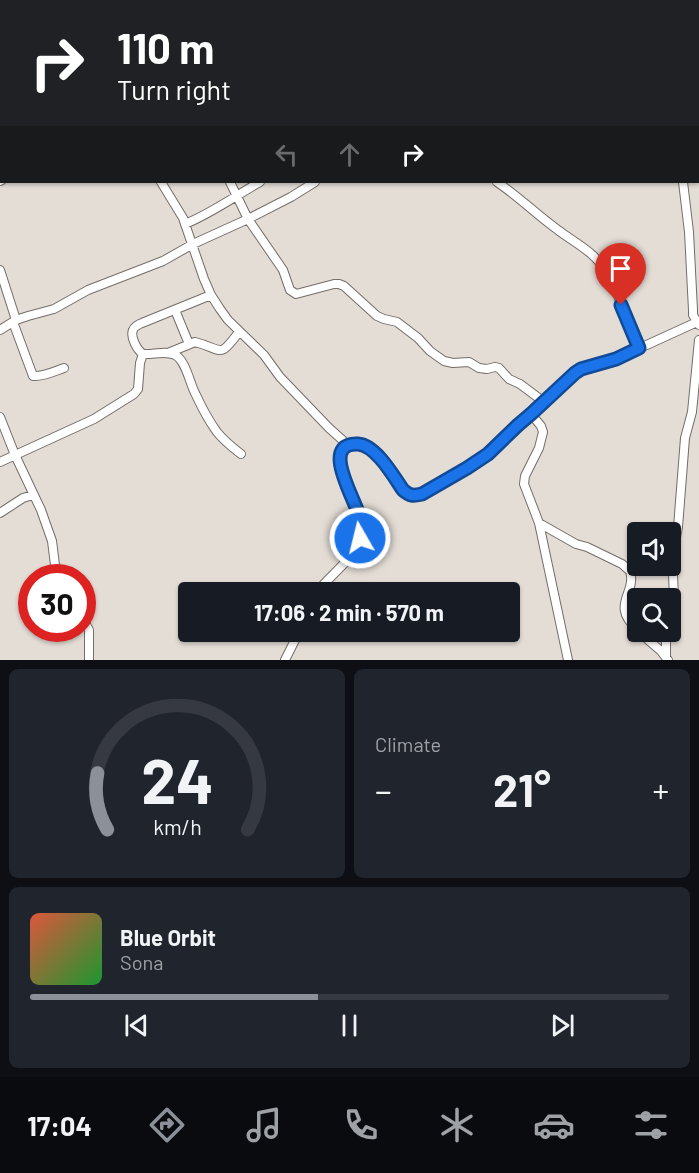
<!DOCTYPE html>
<meta charset="utf-8">
<style>
:root{--surface:#171b24;--page:#20242c;--text:#f1f3f6;--muted:#9ea1a6;--line:#363941;--accent:#8c9099}
body{margin:0;font-family:Barlow,sans-serif;background:var(--page);color:var(--text);height:100vh;display:flex;flex-direction:column;font-size:22px;white-space:nowrap}
*{box-sizing:border-box;margin:0}
p{font-size:20px;color:var(--muted)}
.icon{flex:none;width:33px;height:33px;fill:none;stroke:currentColor;stroke-width:2;stroke-linecap:round;stroke-linejoin:round}
.map{position:relative;height:660px;overflow:hidden}
.details{display:flex;flex-direction:column;gap:9px;padding:9px;background:#0d0f14;flex:1}
.details>*{flex:none}
.guide{position:absolute;left:0px;top:0px;width:699px;height:183px;box-shadow:0 2px 4px #0004;background:#202124;color:#fff;overflow:hidden}
.fabs{position:absolute;left:627px;top:522px;display:grid;gap:12px}
.fabs a{display:grid;place-items:center;width:54px;height:54px;border-radius:6px;background:var(--surface);box-shadow:0 2px 4px #0004;font-size:30px}
.speed{position:absolute;left:18px;top:564px;display:flex;gap:12px;font-size:30px;font-weight:700;text-align:center}
.speed>*{display:grid;place-content:center;width:78px;height:78px;border-radius:50%;background:var(--surface);box-shadow:0 2px 4px #0004;line-height:1}
.speed .limit{border:9px solid #d22;background:#fff;color:#111}
.pin{position:absolute;display:grid;place-items:center;width:51px;height:51px;color:#fff;margin:-62px -26px;border-radius:50% 50% 50% 0;rotate:-45deg;box-shadow:0 0 6px #0007}
.pin .icon{rotate:45deg}
.me{position:absolute;width:66px;margin:-33px;rotate:352deg;stroke-linejoin:round;filter:drop-shadow(0 0 4px #0008)}
.turn{display:flex;align-items:center;gap:21px;height:126px;padding:0 18px;font-size:27px}
.turn .icon{width:78px;height:78px;stroke-width:2.5}
.turn b{display:block;font-size:42px;line-height:51px}
.lanes{display:flex;align-items:center;height:57px;padding:0 18px;background:#0003;justify-content:center;gap:30px;direction:ltr}
.lanes .off{opacity:.35}
.big{font-size:45px;font-weight:700;line-height:1.1}
.details .widget{flex:1;display:flex;flex-direction:column;justify-content:center;gap:9px;min-width:0;padding:0 21px;border-radius:9px;background:var(--page)}
.details .dial{align-items:center;gap:0}
.dial svg{height:156px;overflow:visible;fill:none;stroke:var(--line);stroke-width:7;stroke-linecap:round;text-anchor:middle}
.dial text{fill:var(--text);stroke:none}
.song{display:flex;align-items:center;gap:18px}
.cover{width:72px;height:72px;border-radius:9px;background:linear-gradient(135deg,hsl(10 70% 55%),hsl(130 70% 35%))}
.played{height:6px;border-radius:3px;background:linear-gradient(90deg,var(--accent) 45%,var(--line) 45%)}
.keys{display:flex;justify-content:space-around;direction:ltr}
.heat{display:flex;justify-content:space-between;align-items:center;font-size:33px;direction:ltr}
.details .tiles{flex:1;display:grid;gap:9px;grid-template-columns:1fr 1fr}
.widget:last-child{grid-column:span 2}
.trip{position:absolute;left:178px;top:582px;width:342px;height:60px;border-radius:6px;background:var(--surface);box-shadow:0 2px 4px #0004;font-weight:700;line-height:60px;text-align:center}
.tab-bar{display:flex;height:96px;justify-content:space-around;align-items:center;background:#090b0e;color:var(--muted)}
.tab-bar .icon{width:42px;height:42px}
.tab-bar .active{color:var(--accent)}
.tab-bar b{font-size:27px;color:var(--text)}
.map>svg:first-child{display:block}
</style>
<div class="map">
<svg width="699" height="660" viewBox="0 0 699 660">
<rect width="100%" height="100%" fill="#e4ddd6"/>
<g fill="none" stroke-linecap="round" stroke-linejoin="round">
<g stroke="#746d68" stroke-width="10">
<path id="minor" d="M61 0 68 2
M99 0V2
M161 0V2
M240 0 241 2
M336 0 337 2
M656 0V2
M48 2 53 0
M85 2 91 0
M479 2V0
M0 27 2 26
M0 181 2 180
M161 182 183 218 204 279 211 295 220 309 228 320 264 355 280 377 329 428 348 445
M230 182 248 219 283 270 290 290 296 294 334 284H339L344 286 377 316 384 319 397 322 418 338 430 351 444 361 453 363 469 362 479 368 487 369 495 367 499 368 509 379 520 384 544 402
M497 182C518 196 537 215 558 230 575 243 595 252 606 272 620 295 628 323 639 348
M683 182 689 232 693 310V315L699 325
M185 224C212 213 235 196 260 182
M0 270 16 320
M211 295 142 323C139 324 134 327 133 330 130 337 137 350 143 354 153 355 165 350 175 355 186 360 190 385 196 395 202 408 209 421 217 432 224 441 232 447 241 454
M175 310 189 344
M13 322 33 376C43 377 55 371 64 368
M0 330 16 320 28 316 54 309 88 290 163 261 193 244 248 219 291 197 315 182
M168 353 195 342C223 349 218 360 239 332
M531 414 541 426 543 432 539 448 525 476 524 484 539 523 568 660
M0 417 15 455 41 510 52 541 55 565 60 578
M0 462 94 419 134 394 138 389 140 363 143 354
M0 513 23 498 33 495
M539 523 576 544 587 547 622 564 630 571C637 594 609 605 638 630
M317 592C327 578 357 556 360 539 362 526 358 510 353 498 347 484 325 447 355 444 375 442 393 475 403 490 410 496 413 496 422 494L478 462 566 381 581 369 616 359 697 322
M82 617 89 630V660
M670 627 674 597 673 575 675 542 678 527 685 438 692 412 699 340
M639 632 661 651 668 660
M666 657V642L669 632
M285 660 299 632"/>
</g>
<use href="#minor" stroke="#fff" stroke-width="8"/>
</g>
<g fill="none" stroke-linecap="round" stroke-linejoin="round">
<g stroke="#114b97" stroke-width="15">
<path id="route" d="M360 538C360 528 359 519 357 510 352 494 321 442 358 444 376 445 394 477 403 490 410 496 413 496 422 494L467 468 488 454 518 425 531 414 575 373 581 369 616 359 639 348 621 305"/>
</g>
<use href="#route" stroke="#1a73e8" stroke-width="10"/>
</g>
</svg>
<div class="fabs">
<a><svg class="icon" aria-label="sound" viewBox="0 0 24 24"><path d="M4 9h4l5-4v14l-5-4H4zM17 9q2 3 0 6"/></svg></a>
<a><svg class="icon" aria-label="search" viewBox="0 0 24 24"><circle cx="10" cy="10" r="6"/><path d="M15 15l6 6"/></svg></a>
</div>
<div class="speed"><div class="limit">30</div></div>
<div class="pin" style="left:621px;top:305px;background:#d93025"><svg class="icon" aria-label="arrive" viewBox="0 0 24 24"><path d="M6 21V4h12l-3 4 3 4H6"/></svg></div>
<svg class="me" style="left:360px;top:538px" viewBox="-20 -20 40 40"><circle r="17" fill="#1a73e8" stroke="#fff" stroke-width="3"/><path d="M0-11L8 9 0 5-8 9z" fill="#fff"/></svg>
<div class="trip">17:06 · 2 min · 570 m</div>
<div class="guide">
<div class="turn"><svg class="icon" aria-label="right" viewBox="0 0 24 24"><path d="M7 20v-9h11M14 6l5 5-5 5"/></svg><div><b>110 m</b>Turn right</div></div>
<div class="lanes"><svg class="icon off" aria-label="left" viewBox="0 0 24 24"><path d="M17 20v-9H6M10 6l-5 5 5 5"/></svg><svg class="icon off" aria-label="ahead" viewBox="0 0 24 24"><path d="M12 20V5M6 11l6-6 6 6"/></svg><svg class="icon" aria-label="right" viewBox="0 0 24 24"><path d="M7 20v-9h11M14 6l5 5-5 5"/></svg></div>
</div>
</div>
<section class="details">
<div class="tiles">
<div class="widget dial"><svg viewBox="0 0 100 80">
<path d="M14 69A42 42 0 1 1 86 69"/>
<path d="M14 69A42 42 0 0 1 9 40" stroke="#8c9099"/>
<text x="50" y="56" font-size="32" font-weight="700">24</text>
<text x="50" y="72" font-size="11">km/h</text>
</svg></div>
<div class="widget"><p>Climate</p>
<div class="heat"><a>−</a><b class="big">21°</b><a>+</a></div>
</div>
<div class="widget">
<div class="song"><i class="cover"></i><div><b>Blue Orbit</b><p>Sona</p></div></div>
<div class="played"></div>
<div class="keys"><svg class="icon" aria-label="previous" viewBox="0 0 24 24"><path d="M18 5L8 12l10 7zM5 5v14"/></svg><svg class="icon" aria-label="pause" viewBox="0 0 24 24"><path d="M8 5v14M16 5v14"/></svg><svg class="icon" aria-label="next" viewBox="0 0 24 24"><path d="M6 5l10 7-10 7zM19 5v14"/></svg></div>
</div>
</div>
</section>
<nav class="tab-bar">
<b>17:04</b>
<svg class="icon active" aria-label="directions" viewBox="0 0 24 24"><path d="M12 3l9 9-9 9-9-9zM9 14v-3h6M13 9l2 2-2 2"/></svg>
<svg class="icon" aria-label="music" viewBox="0 0 24 24"><path d="M9 18V5l10-2v13"/><circle cx="6" cy="18" r="3"/><circle cx="16" cy="16" r="3"/></svg>
<svg class="icon" aria-label="phone" viewBox="0 0 24 24"><path d="M5 4h4l2 5-3 2q2 4 5 5l2-3 5 2v4C11 20 4 13 5 4z"/></svg>
<svg class="icon" aria-label="climate" viewBox="0 0 24 24"><path d="M12 3v18M4 7l16 10M4 17L20 7"/></svg>
<svg class="icon" aria-label="car" viewBox="0 0 24 24"><path d="M5 17H2v-5l4-1 3-4h7l3 4 3 1v5h-3M9 17h6M6 11h13"/><circle cx="7" cy="17" r="2"/><circle cx="17" cy="17" r="2"/></svg>
<svg class="icon" aria-label="filters" viewBox="0 0 24 24"><path d="M4 7h16M4 17h16"/><circle cx="9" cy="7" r="2"/><circle cx="15" cy="17" r="2"/></svg>
</nav>
